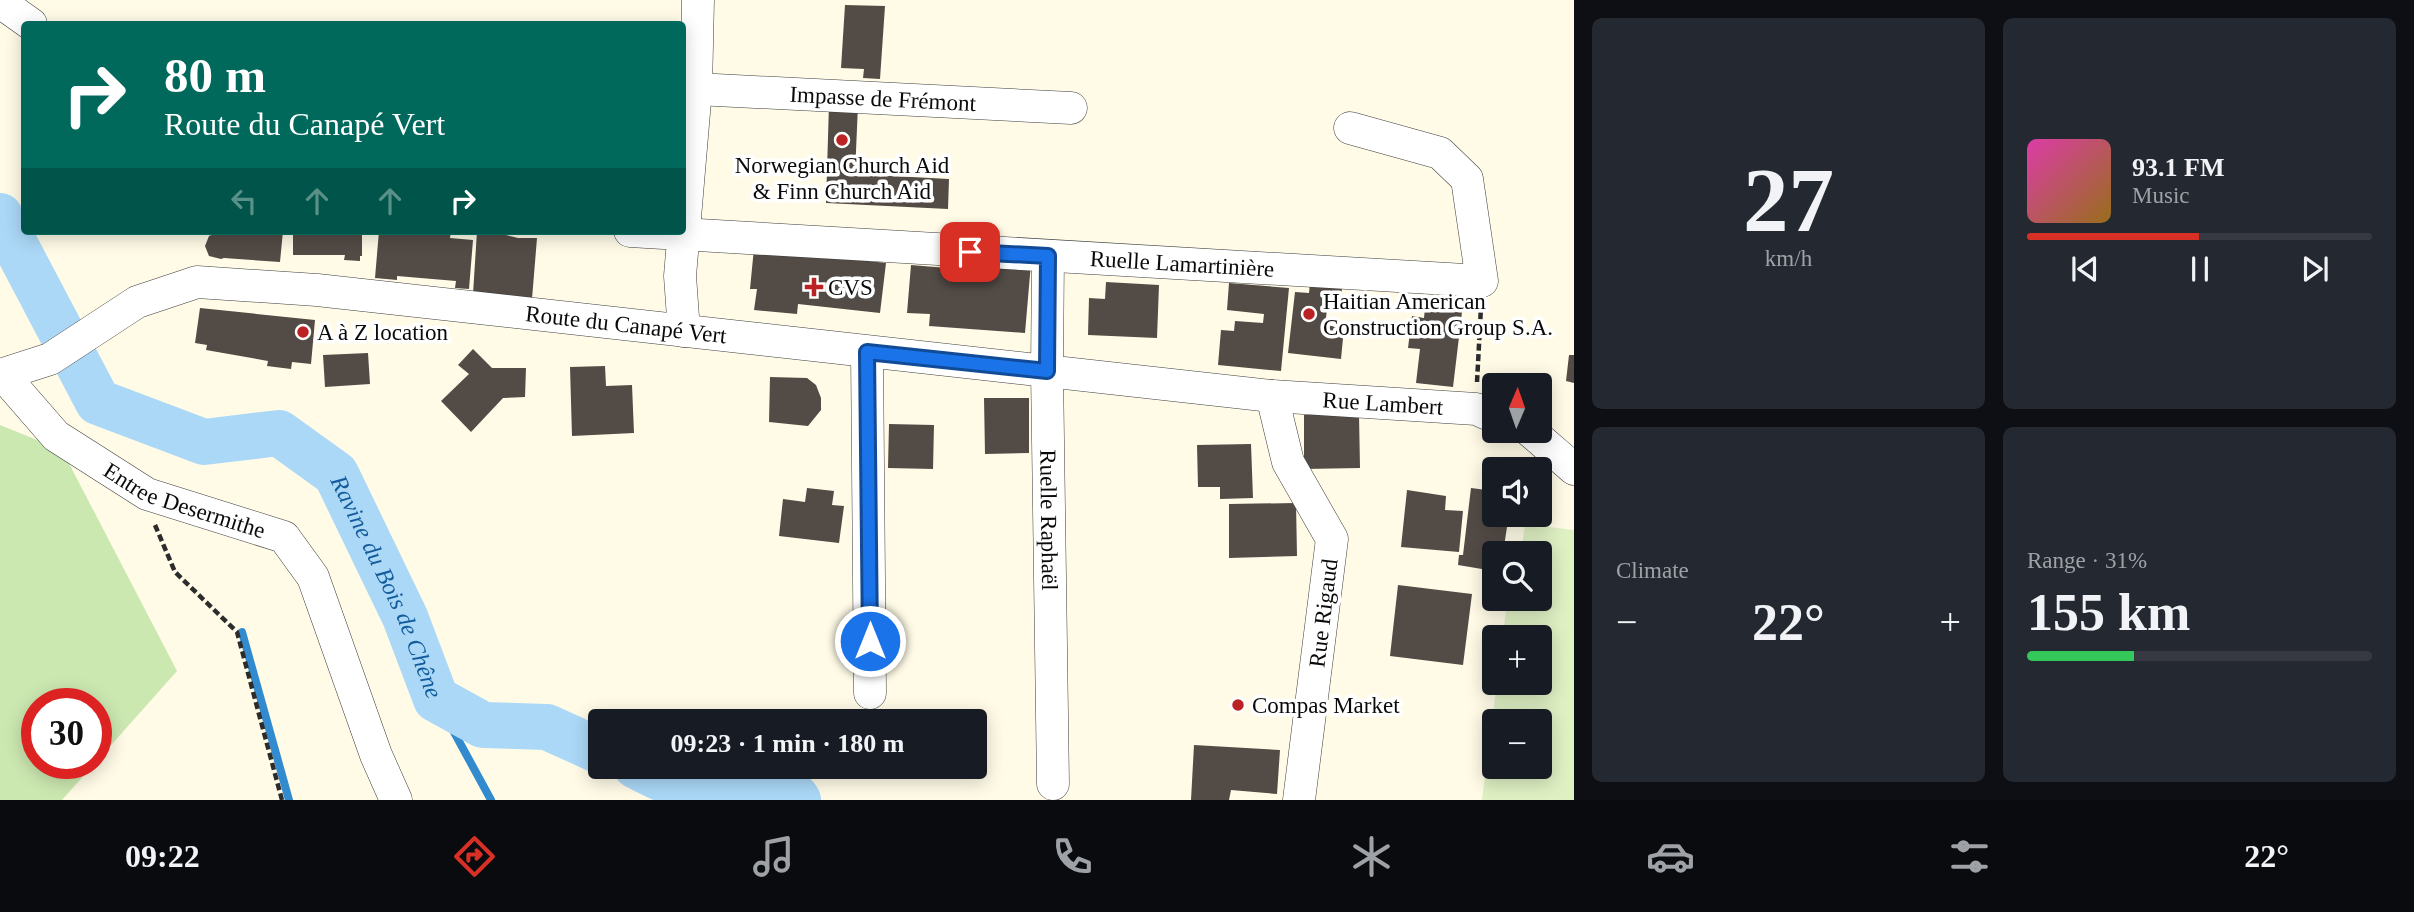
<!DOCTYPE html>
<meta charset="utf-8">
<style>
:root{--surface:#171b24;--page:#242831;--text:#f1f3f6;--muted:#9ea1a6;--line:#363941;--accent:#d93025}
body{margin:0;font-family:"Times New Roman",serif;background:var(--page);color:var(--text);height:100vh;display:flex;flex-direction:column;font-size:26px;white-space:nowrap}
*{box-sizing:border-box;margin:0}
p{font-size:23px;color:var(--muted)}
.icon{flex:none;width:38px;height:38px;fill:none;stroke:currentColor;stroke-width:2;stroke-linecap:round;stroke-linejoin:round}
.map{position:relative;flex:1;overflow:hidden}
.panel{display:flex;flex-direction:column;gap:18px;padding:18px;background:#0d0f14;width:840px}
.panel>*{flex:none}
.hud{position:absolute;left:21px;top:21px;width:665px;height:214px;border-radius:7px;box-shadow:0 4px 18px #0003;background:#00695c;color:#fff;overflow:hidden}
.needle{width:46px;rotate:2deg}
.buttons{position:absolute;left:1482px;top:373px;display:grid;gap:14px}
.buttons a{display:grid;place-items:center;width:70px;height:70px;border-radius:7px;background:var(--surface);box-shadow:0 4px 18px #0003;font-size:35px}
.speed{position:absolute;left:21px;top:688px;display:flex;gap:14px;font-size:35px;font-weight:700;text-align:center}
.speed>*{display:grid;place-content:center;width:91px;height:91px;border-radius:50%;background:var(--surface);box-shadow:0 4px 18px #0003;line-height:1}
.speed .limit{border:10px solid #d22;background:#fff;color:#111}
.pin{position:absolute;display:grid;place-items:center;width:60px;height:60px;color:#fff;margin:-30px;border-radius:14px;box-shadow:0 4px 10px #0006}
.me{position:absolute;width:77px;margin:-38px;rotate:0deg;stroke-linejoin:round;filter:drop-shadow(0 0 5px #0008)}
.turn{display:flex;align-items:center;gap:24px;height:147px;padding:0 28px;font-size:32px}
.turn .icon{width:91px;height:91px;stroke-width:2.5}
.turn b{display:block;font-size:49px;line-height:60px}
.lanes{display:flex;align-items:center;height:66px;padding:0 28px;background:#0003;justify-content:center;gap:35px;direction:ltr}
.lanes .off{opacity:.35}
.big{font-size:52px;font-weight:700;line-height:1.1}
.panel .widget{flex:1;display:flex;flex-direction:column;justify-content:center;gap:10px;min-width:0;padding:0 24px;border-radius:10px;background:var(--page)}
.panel .dial{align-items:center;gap:0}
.dial b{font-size:91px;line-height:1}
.song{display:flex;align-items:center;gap:21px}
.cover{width:84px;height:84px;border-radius:10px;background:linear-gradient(135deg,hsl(320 70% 55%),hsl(40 70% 35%))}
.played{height:7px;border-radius:4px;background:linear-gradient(90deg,var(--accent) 50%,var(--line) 50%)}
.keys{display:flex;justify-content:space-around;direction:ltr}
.heat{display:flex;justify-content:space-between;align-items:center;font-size:38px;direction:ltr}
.charge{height:10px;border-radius:5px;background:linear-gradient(90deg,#34c759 31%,var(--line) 0)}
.panel .tiles{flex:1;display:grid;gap:18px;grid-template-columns:repeat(2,1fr)}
.trip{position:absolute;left:588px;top:709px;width:399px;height:70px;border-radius:7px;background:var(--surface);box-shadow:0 4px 18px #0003;font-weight:700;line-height:70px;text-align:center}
.dock{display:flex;height:112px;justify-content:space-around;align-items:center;background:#090b0e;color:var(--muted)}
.dock .icon{width:49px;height:49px}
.dock .active{color:var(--accent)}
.dock b{font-size:32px;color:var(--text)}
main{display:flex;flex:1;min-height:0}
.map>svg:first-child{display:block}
</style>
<main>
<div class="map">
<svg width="1574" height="800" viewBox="0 0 1574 800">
<rect width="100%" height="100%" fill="#fffbe7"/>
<path fill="#cce8b1" d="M0 425 62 450 177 671 96 762V704H37V763H95L62 800H0Z"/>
<path fill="#dff0c3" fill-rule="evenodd" d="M1525 524 1574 530V800H1482L1497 683 1540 682V637H1503L1507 599 1540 598V553H1521ZM1494 721H1540V766H1494Z"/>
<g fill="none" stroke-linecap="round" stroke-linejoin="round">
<path stroke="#328bce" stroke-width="8" d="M242 632 289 800
M436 699 491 800"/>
<g stroke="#abd8f7" stroke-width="46">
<path id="s1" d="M0 216 98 402 204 442 279 433 336 474 405 617 436 699 483 725 547 727 600 751"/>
<path d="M636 766C652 774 670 784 688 787 719 793 778 768 798 800"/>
</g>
</g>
<path fill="#534b46" d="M845 5 885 6 880 79 863 78 864 69 841 68Z
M829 104 858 105 855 174 949 179 948 209 826 203Z
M226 231H283L280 262 224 258 221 259 209 256 205 246 209 236 219 232 226 233Z
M293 231H362V256H360V261L344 260 345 255H293Z
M379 231H451L450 238 473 240 469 289 455 288 456 281 397 276V280L375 278Z
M477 231H489L518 238H537L532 299 473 294Z
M754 248 886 263 880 313 798 304 797 314 754 310 757 289H750Z
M948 257 1031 263 1025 333 929 326 930 314 907 313 911 265 947 268Z
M1106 282 1159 285 1157 338 1088 335 1089 298 1105 299Z
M1229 283 1289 288 1281 371 1218 365 1221 330 1234 331 1235 321 1263 323 1264 314 1227 310Z
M1310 283 1342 287 1341 303 1328 302 1325 325 1344 328 1341 359 1288 353 1295 292 1309 293Z
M200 308 315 320 311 364 292 362 291 369 267 366 268 361 206 350 207 345 195 343Z
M1425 308 1462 312 1453 387 1416 383 1420 349 1408 348 1412 316 1424 318Z
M473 349 492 368H526L525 397 503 398 471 432 441 401 469 374 458 365Z
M368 353 370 384 325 387 323 355Z
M1569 355H1574V383L1566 381Z
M605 366 606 386 632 385 634 433 572 436 570 367Z
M770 377 807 378 816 385 821 398V410L808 426 769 422Z
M984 398H1029V453L985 454Z
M1304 415H1359L1360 468 1304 469Z
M889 424 934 425 933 469 888 468Z
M1251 444 1253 498 1220 499V487H1198L1197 445Z
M807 488 834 491 832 505 844 506 839 543 779 536 783 499 805 502Z
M1471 488 1494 491V514H1509L1503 553H1494V571L1458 565 1459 555H1463Z
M1407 490 1446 496 1445 510 1463 511 1459 552 1401 547Z
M1296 503 1297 556 1229 558V504Z
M1398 585 1472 594 1463 665 1390 656Z
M1194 745 1280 750 1277 794 1231 790 1229 800H1191Z"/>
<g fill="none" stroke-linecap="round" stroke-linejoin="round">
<g stroke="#3d3d3d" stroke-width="33">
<g id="minor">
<path d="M0 2 31 24"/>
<path id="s2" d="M696 89 1071 108"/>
<path id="s3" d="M630 231 1482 281 1467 179 1440 153 1350 128"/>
<path id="s4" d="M1048 256 1047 371 1053 784"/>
<path d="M684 331 680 276 696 89 698 0"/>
<path d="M867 352 870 693"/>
<path id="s5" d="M0 375 50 359 137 302 197 282 317 290 1272 396 1476 409 1494 417"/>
<path id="s6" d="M3 375 56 436 147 494 284 537 313 577 376 755 396 800"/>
<path d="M1272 396 1288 462 1332 539 1299 800"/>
<path d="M1529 430 1574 469"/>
</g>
</g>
<path stroke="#2c2c2c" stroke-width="4.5" stroke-dasharray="7 3.5" stroke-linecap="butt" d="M1477 382 1481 307
M155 525 175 572 237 632 282 800"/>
<use href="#minor" stroke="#fff" stroke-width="32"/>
</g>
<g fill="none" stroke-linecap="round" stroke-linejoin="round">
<g stroke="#114b97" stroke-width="18">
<path id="route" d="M870 641 867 352 1047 371 1048 256 970 252"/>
</g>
<use href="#route" stroke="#1a73e8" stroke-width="12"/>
</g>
<g fill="#ba2224" stroke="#fff" stroke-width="2.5">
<circle cx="842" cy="140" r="7"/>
<path d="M810.5 276.5h7v7h7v7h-7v7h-7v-7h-7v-7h7z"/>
<circle cx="1309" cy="314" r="7"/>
<circle cx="303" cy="332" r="7"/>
<circle cx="1238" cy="705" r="7"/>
</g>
<g text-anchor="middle" stroke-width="7" stroke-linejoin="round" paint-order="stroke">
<g font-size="23" fill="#0a0a0a" stroke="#fff">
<text dy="8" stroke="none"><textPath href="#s2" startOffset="187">Impasse de Frémont</textPath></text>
<text dy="8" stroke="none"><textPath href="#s3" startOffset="553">Ruelle Lamartinière</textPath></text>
<text dy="8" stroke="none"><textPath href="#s5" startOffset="651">Route du Canapé Vert</textPath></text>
<text dy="8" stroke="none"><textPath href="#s5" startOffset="1412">Rue Lambert</textPath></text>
<text dy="8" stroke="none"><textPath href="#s6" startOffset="226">Entree Desermithe</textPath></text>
<text dy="8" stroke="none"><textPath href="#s4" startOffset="264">Ruelle Raphaël</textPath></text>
<text transform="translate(1323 613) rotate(-83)" y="8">Rue Rigaud</text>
</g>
<g font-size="23" fill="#0a0a0a" stroke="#fff" text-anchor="start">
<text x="842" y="173" text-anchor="middle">Norwegian Church Aid<tspan x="842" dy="26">&amp; Finn Church Aid</tspan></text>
<text x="828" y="295">CVS</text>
<text x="1323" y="309">Haitian American<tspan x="1323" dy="26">Construction Group S.A.</tspan></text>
<text x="317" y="340">A à Z location</text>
<text x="1252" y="713">Compas Market</text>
</g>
<g font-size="24" font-style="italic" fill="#135c9b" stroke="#fff">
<text dy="8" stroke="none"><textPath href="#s1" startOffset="593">Ravine du Bois de Chêne</textPath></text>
</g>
</g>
</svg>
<div class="buttons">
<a><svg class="needle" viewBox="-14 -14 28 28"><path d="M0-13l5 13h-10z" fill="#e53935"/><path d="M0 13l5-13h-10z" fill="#9ea1a6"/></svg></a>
<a><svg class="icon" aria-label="sound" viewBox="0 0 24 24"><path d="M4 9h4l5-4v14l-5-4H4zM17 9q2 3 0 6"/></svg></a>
<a><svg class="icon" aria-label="search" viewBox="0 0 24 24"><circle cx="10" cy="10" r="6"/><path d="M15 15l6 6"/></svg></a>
<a>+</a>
<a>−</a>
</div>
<div class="speed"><div class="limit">30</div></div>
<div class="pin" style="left:970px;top:252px;background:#d93025"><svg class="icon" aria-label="arrive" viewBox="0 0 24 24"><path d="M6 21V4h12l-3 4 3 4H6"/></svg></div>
<svg class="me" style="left:870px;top:641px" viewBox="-20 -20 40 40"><circle r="17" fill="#1a73e8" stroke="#fff" stroke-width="3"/><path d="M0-11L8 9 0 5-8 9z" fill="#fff"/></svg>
<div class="trip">09:23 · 1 min · 180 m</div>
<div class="hud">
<div class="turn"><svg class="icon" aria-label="right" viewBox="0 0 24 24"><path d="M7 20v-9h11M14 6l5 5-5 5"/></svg><div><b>80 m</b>Route du Canapé Vert</div></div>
<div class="lanes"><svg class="icon off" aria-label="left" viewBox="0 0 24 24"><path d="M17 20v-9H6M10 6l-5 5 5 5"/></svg><svg class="icon off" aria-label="ahead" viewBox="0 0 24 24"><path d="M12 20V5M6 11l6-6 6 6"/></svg><svg class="icon off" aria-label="ahead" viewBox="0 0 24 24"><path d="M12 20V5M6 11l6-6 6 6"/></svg><svg class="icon" aria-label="right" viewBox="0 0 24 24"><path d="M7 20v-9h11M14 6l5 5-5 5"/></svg></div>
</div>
</div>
<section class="panel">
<div class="tiles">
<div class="widget dial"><b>27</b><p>km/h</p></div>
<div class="widget">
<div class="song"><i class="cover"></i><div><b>93.1 FM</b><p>Music</p></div></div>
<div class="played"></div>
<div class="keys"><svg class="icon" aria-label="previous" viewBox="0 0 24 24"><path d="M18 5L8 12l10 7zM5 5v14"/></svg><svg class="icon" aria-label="pause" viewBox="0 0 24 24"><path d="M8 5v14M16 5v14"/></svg><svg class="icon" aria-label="next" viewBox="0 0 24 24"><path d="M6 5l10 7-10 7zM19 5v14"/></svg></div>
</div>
<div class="widget"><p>Climate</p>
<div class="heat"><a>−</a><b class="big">22°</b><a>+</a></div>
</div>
<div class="widget"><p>Range · 31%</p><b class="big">155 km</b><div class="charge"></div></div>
</div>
</section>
</main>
<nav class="dock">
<b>09:22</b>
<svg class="icon active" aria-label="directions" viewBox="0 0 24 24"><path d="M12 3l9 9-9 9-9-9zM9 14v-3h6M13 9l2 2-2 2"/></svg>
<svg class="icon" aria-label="music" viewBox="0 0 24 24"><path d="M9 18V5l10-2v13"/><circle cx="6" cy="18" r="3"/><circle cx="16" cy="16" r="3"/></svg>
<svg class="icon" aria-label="phone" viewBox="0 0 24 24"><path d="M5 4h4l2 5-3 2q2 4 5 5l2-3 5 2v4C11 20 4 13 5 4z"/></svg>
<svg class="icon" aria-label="climate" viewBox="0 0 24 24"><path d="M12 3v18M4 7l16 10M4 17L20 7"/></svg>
<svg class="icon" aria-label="car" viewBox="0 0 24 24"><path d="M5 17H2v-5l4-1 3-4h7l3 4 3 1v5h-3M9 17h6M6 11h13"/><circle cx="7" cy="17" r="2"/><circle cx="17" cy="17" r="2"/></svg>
<svg class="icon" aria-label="filters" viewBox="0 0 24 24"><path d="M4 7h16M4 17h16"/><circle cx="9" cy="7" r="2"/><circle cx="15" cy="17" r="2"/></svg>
<b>22°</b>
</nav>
